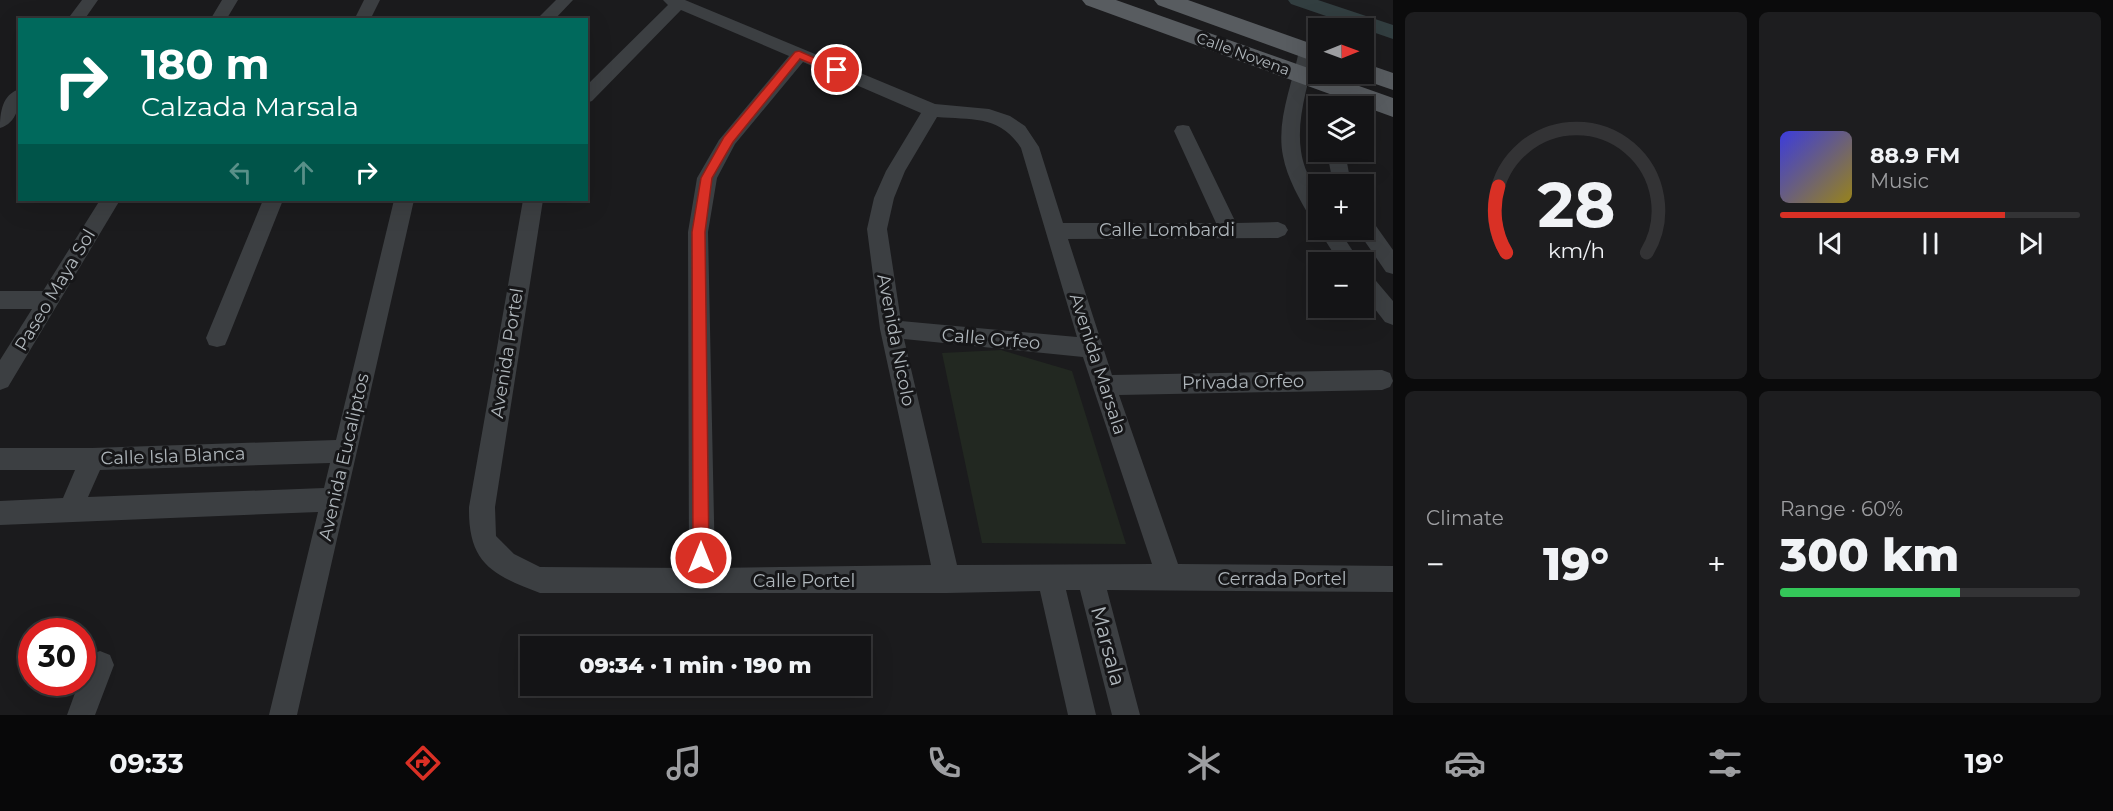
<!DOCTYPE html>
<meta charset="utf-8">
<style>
:root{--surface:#141416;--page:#1d1d1f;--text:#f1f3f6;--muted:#9d9ea1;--line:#333335;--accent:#d93025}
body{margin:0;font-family:Montserrat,sans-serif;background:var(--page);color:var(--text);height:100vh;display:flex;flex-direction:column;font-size:22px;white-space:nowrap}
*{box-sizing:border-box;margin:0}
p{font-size:20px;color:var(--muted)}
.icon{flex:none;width:33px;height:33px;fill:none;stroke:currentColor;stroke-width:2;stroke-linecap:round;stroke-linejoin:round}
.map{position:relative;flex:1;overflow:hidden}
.side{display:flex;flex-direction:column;gap:12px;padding:12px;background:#0b0b0c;width:720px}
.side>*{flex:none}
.banner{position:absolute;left:18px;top:18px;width:570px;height:183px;border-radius:0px;box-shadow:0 6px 24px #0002,0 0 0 2px var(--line);background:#00695c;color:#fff;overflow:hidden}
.needle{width:39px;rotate:89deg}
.fabs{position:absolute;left:1308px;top:18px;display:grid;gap:12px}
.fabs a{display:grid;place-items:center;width:66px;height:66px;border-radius:0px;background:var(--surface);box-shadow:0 6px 24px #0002,0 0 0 2px var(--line);font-size:30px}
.speed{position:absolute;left:18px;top:618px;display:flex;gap:12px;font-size:30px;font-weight:700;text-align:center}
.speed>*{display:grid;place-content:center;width:78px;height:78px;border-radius:50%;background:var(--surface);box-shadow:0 6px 24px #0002,0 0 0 2px var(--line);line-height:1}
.speed .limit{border:9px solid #d22;background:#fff;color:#111}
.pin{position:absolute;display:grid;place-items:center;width:51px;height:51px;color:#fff;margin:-26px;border:3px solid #fff;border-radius:50%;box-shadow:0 2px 6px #0007}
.me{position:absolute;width:66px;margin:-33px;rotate:0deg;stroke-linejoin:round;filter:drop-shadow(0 0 4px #0008)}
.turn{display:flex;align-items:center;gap:21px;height:126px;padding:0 24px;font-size:27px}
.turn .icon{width:78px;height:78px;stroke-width:2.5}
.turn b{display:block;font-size:42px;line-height:51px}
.lanes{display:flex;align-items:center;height:57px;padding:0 24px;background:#0003;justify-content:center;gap:30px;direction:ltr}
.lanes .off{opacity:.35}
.big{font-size:45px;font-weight:800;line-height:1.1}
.side .tile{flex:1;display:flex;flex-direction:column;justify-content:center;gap:9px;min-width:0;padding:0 21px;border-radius:9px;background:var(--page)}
.side .dial{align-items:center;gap:0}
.dial svg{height:156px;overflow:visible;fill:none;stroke:var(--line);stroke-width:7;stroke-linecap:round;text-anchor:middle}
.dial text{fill:var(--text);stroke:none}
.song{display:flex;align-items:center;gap:18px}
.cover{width:72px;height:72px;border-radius:9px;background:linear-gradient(135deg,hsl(240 70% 55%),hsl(50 70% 35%))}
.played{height:6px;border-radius:3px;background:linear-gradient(90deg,var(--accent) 75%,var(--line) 75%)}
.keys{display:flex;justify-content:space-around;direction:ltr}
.heat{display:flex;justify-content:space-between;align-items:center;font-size:33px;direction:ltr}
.charge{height:9px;border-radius:4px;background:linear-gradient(90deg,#34c759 60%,var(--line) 0)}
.side .tiles{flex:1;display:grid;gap:12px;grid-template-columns:repeat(2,1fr)}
.trip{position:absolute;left:520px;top:636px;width:351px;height:60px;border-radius:0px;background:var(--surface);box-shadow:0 6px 24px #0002,0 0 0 2px var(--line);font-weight:800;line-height:60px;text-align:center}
.tab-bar{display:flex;height:96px;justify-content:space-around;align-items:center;background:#080809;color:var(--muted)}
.tab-bar .icon{width:42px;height:42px}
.tab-bar .on{color:var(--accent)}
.tab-bar b{font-size:27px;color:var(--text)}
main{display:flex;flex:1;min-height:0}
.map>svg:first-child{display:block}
</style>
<main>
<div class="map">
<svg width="1393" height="715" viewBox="0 0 1393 715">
<rect width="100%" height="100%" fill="#1b1b1d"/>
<path fill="#222821" d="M1001 350 1072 371 1126 544 982 543 942 353Z"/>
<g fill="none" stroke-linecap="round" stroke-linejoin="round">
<path fill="#323e40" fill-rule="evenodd" d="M1288 0H1318L1393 25V39L1291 4Z"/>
<path fill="#3c3f42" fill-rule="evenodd" d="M82 0H98L84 20H67Z
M222 0H238L226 20H210Z
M364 0H380L370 20H354Z
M556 0H573L554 20H536Z
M663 0H685L935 104 989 109 1010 116 1025 126 1039 147 1063 223H1216L1174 131 1177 126 1183 125 1189 126 1236 223 1278 222 1285 225 1288 230 1285 235 1278 238 1068 239 1112 375 1382 370 1390 373 1393 381 1390 387 1382 390 1119 395 1178 564 1393 566V592L1107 590 1140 715H1112L1080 590H1066L1096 715H1068L1040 591 947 593H540C492 575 468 563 469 507L523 200H543L495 507 496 536 514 554 540 567 689 568 688 232 697 178 719 140 789 56 681 10 592 101 586 103V86L668 5ZM803 62 921 113 886 171 874 198 867 229 880 329 931 565 715 568 708 232 717 178 735 144ZM937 117C972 120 1000 115 1021 148L1077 337 901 321 887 229 894 198 905 171ZM904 339 1083 357 1152 564 957 565Z
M1307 46 1313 47 1315 51C1309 84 1296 117 1301 151 1305 180 1322 189 1318 221L1311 219C1300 200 1287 178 1283 156 1276 121 1292 85 1299 51L1301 47Z
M1343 74H1360L1351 106H1333Z
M20 89C20 105 17 123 0 128 0 113 2 94 20 89Z
M1327 152H1345L1351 184H1333Z
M100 200H120L8 387 0 390V360L32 309H0V291H43Z
M263 200H283L228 338 225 345 217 347 209 345 206 338Z
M394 200H414L297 715H269L318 512 0 525V501L63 498 75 470H0V448H92L336 440ZM330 463 324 488 88 497 100 470Z
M1364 216 1371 219 1393 250V274L1386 272 1357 230H1364Z
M1318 229 1339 230 1360 262H1339Z
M1364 273 1371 275 1393 301V325L1385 322 1364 295Z
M100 651 110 655 114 665 95 715H67L79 682H82V674L90 655Z"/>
<path fill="#585c60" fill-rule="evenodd" d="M1082 0H1116L1393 98V117L1086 5Z
M1154 0H1188L1318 46V63L1158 5Z
M1364 63 1393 73V90L1355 77 1353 74H1364Z"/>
</g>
<path fill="#d93025" stroke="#8d1f18" stroke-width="1.5" d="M799 51 842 70 837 74 800 59 733 142 712 178 705 232 709 558 707 564 701 566 696 564 693 558 692 232 701 178 724 137 795 52Z"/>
<g text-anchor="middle" stroke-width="6" stroke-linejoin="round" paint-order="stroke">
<g font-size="15" fill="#afb6bb" stroke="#161618">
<text transform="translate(1243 54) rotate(20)" y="5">Calle Novena</text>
</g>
<g font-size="18" fill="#afb6bb" stroke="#161618">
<text x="1167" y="236">Calle Lombardi</text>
<text transform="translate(55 290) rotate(-59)" y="6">Paseo Maya Sol</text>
<text transform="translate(991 339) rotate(5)" y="6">Calle Orfeo</text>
<text transform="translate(896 340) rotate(79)" y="6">Avenida Nicolo</text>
<text transform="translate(507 353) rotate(-81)" y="6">Avenida Portel</text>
<text transform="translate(1098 364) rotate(72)" y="6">Avenida Marsala</text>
<text transform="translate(1243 382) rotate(-1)" y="6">Privada Orfeo</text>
<text transform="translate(173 456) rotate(-2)" y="6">Calle Isla Blanca</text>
<text transform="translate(344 457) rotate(-77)" y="6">Avenida Eucaliptos</text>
<text x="1282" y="585">Cerrada Portel</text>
<text x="804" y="587">Calle Portel</text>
</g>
<g font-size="21" fill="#afb6bb" stroke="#161618">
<text transform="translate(1108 646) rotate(75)" y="7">Marsala</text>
</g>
</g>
</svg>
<div class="fabs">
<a><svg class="needle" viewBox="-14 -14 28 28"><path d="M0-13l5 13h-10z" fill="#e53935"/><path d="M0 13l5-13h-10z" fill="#9d9ea1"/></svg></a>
<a><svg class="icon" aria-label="layers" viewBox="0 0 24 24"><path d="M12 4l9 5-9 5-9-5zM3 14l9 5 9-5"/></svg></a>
<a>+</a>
<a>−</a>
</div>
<div class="speed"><div class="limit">30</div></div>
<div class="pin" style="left:837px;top:70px;background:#d93025"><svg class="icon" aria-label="arrive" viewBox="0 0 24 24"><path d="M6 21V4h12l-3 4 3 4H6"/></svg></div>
<svg class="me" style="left:701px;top:558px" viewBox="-20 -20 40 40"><circle r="17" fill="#d93025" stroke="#fff" stroke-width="3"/><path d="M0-11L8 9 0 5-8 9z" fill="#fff"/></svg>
<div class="trip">09:34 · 1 min · 190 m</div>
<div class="banner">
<div class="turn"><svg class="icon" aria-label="right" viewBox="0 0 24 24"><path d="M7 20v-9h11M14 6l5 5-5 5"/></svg><div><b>180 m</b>Calzada Marsala</div></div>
<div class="lanes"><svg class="icon off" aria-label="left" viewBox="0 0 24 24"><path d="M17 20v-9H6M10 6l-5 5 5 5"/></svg><svg class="icon off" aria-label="ahead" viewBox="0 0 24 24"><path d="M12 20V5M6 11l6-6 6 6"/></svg><svg class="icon" aria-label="right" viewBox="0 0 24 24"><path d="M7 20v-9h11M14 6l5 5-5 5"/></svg></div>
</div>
</div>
<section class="side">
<div class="tiles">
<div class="tile dial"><svg viewBox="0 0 100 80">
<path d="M14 69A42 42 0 1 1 86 69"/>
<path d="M14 69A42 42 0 0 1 10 35" stroke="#d93025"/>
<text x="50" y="56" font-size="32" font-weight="700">28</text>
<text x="50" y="72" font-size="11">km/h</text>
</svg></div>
<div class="tile">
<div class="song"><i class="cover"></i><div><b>88.9 FM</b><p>Music</p></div></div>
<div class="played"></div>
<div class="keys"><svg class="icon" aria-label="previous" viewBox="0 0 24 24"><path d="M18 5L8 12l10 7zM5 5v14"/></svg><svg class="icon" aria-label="pause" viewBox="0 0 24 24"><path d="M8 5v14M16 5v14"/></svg><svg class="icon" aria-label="next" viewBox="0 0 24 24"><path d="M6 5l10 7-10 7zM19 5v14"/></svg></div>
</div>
<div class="tile"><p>Climate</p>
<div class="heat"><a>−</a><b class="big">19°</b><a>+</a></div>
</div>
<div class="tile"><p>Range · 60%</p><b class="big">300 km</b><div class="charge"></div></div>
</div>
</section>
</main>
<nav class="tab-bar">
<b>09:33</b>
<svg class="icon on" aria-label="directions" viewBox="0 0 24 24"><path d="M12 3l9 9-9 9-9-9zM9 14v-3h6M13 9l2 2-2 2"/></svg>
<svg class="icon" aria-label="music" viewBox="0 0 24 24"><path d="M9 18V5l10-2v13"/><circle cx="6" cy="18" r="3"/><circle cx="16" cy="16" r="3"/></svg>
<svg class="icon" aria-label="phone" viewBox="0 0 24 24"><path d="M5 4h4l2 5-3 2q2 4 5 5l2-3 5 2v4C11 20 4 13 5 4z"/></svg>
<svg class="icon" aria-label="climate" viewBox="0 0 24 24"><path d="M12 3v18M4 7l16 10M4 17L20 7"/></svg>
<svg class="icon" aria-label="car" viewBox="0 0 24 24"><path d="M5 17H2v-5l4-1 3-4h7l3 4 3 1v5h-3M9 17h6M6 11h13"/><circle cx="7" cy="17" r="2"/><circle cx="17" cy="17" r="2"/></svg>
<svg class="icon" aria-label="filters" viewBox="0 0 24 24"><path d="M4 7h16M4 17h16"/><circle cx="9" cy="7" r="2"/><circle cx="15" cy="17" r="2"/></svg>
<b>19°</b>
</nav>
